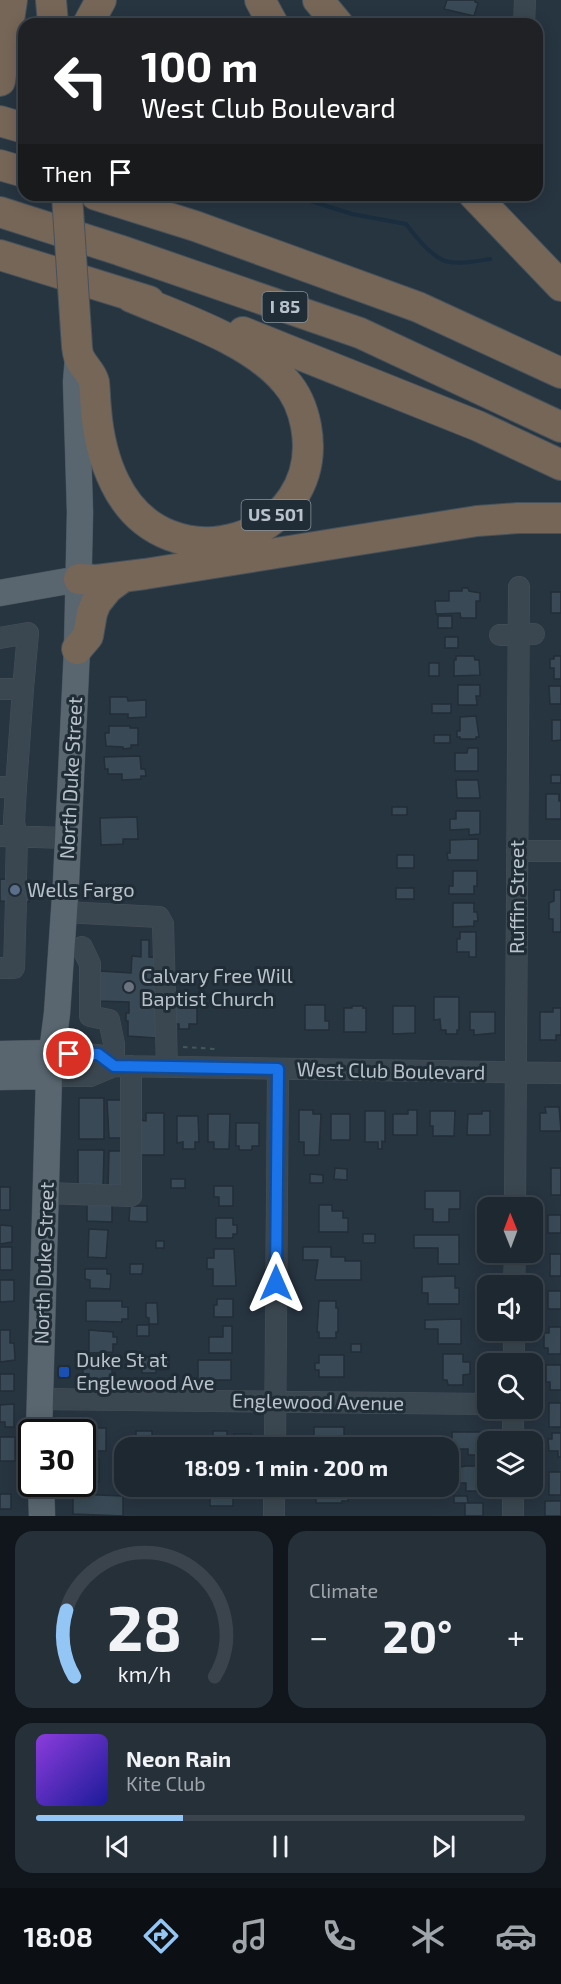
<!DOCTYPE html>
<meta charset="utf-8">
<style>
:root{--surface:#1d2831;--page:#253039;--text:#f1f3f6;--muted:#a0a6ab;--line:#3b444d;--accent:#93c6f5}
body{margin:0;font-family:"Exo 2",sans-serif;background:var(--page);color:var(--text);height:100vh;display:flex;flex-direction:column;font-size:22px;white-space:nowrap}
*{box-sizing:border-box;margin:0}
p{font-size:20px;color:var(--muted)}
.icon{flex:none;width:33px;height:33px;fill:none;stroke:currentColor;stroke-width:2;stroke-linecap:round;stroke-linejoin:round}
.map{position:relative;height:1516px;overflow:hidden}
.panel{display:flex;flex-direction:column;gap:15px;padding:15px;background:#10161b;flex:1}
.panel>*{flex:none}
.top-card{position:absolute;left:18px;top:18px;width:525px;height:183px;border-radius:18px;box-shadow:0 3px 15px #0003,0 0 0 2px var(--line);background:#202124;color:#fff;overflow:hidden}
.needle{width:39px;rotate:359deg}
.tools{position:absolute;left:477px;top:1197px;display:grid;gap:12px}
.tools a{display:grid;place-items:center;width:66px;height:66px;border-radius:12px;background:var(--surface);box-shadow:0 3px 15px #0003,0 0 0 2px var(--line);font-size:30px}
.speed{position:absolute;left:18px;top:1419px;display:flex;gap:12px;font-size:30px;font-weight:700;text-align:center}
.speed>*{display:grid;place-content:center;width:78px;height:78px;border-radius:50%;background:var(--surface);box-shadow:0 3px 15px #0003,0 0 0 2px var(--line);line-height:1}
.speed .limit{border:3px solid #111;border-radius:9px;background:#fff;color:#111}
.pin{position:absolute;display:grid;place-items:center;width:51px;height:51px;color:#fff;margin:-26px;border:3px solid #fff;border-radius:50%;box-shadow:0 2px 6px #0007}
.me{position:absolute;width:66px;margin:-33px;rotate:0deg;stroke-linejoin:round;filter:drop-shadow(0 0 4px #0008)}
.turn{display:flex;align-items:center;gap:21px;height:126px;padding:0 24px;font-size:27px}
.turn .icon{width:78px;height:78px;stroke-width:2.5}
.turn b{display:block;font-size:42px;line-height:51px}
.then{display:flex;align-items:center;height:57px;padding:0 24px;background:#0003;gap:12px;font-size:22px}
.big{font-size:45px;font-weight:700;line-height:1.1}
.panel .card{flex:1;display:flex;flex-direction:column;justify-content:center;gap:9px;min-width:0;padding:0 21px;border-radius:18px;background:var(--page)}
.panel .dial{align-items:center;gap:0}
.dial svg{height:156px;overflow:visible;fill:none;stroke:var(--line);stroke-width:7;stroke-linecap:round;text-anchor:middle}
.dial text{fill:var(--text);stroke:none}
.song{display:flex;align-items:center;gap:18px}
.cover{width:72px;height:72px;border-radius:9px;background:linear-gradient(135deg,hsl(270 70% 55%),hsl(240 70% 35%))}
.played{height:6px;border-radius:3px;background:linear-gradient(90deg,var(--accent) 30%,var(--line) 30%)}
.keys{display:flex;justify-content:space-around;direction:ltr}
.heat{display:flex;justify-content:space-between;align-items:center;font-size:33px;direction:ltr}
.panel .tiles{flex:1;display:grid;gap:15px;grid-template-columns:1fr 1fr}
.card:last-child{grid-column:span 2}
.trip{position:absolute;left:114px;top:1437px;width:345px;height:60px;border-radius:18px;background:var(--surface);box-shadow:0 3px 15px #0003,0 0 0 2px var(--line);font-weight:700;line-height:60px;text-align:center}
.dock{display:flex;height:96px;justify-content:space-around;align-items:center;background:#0c1014;color:var(--muted)}
.dock .icon{width:42px;height:42px}
.dock .on{color:var(--accent)}
.dock b{font-size:27px;color:var(--text)}
.map>svg:first-child{display:block}
</style>
<div class="map">
<svg width="561" height="1516" viewBox="0 0 561 1516">
<rect width="100%" height="100%" fill="#273541"/>
<g fill="none" stroke-linecap="round" stroke-linejoin="round">
<path stroke="#1a2e3f" stroke-width="4" d="M292 195 352 214 406 224C415 236 431 256 445 261 459 265 476 261 490 259"/>
</g>
<path fill="#394a56" stroke="#222e38" stroke-width="1.5" d="M447 0H475V2L478 3 474 16 444 9Z
M462 588H468L469 591 480 593V601H476V618H461L460 613 436 614 435 601H449V591H462Z
M551 592H561V613H551Z
M438 616H452V628H438Z
M445 637H458V648H445Z
M456 656H474L475 660H479L480 675 454 676V660H456Z
M554 656H561V679H554V668H550V659H554Z
M429 663H439V676H429Z
M458 685H480V696H476L477 705H458Z
M549 686H561V704H550Z
M110 697H127L128 701 146 700V717L128 718V714H110Z
M432 704H451V713H432Z
M476 716 479 737H476V739H460V737H457V731H460V717Z
M552 720H561V740L552 741Z
M109 726H130V728H138V745H131V748L123 749V747L106 746 105 733H109Z
M434 735H450V743H434Z
M468 748H478V771H455V753H467Z
M140 756 141 769H145L146 776H141V779L122 780V774H108V769H105L104 757Z
M551 775H561V783H551Z
M456 780H478L480 798H457Z
M546 794H559V801H561V819H546Z
M392 807H407V815H392Z
M456 811H480V834L469 835V829L450 830V819H456Z
M137 817 138 839H123V844L101 845 100 818Z
M478 839V860H448L447 853H450V840Z
M397 855H414V868H397Z
M453 871H477V886H474V894H449V886H453Z
M0 879 30 880 29 902 0 901Z
M396 888H414V899H396Z
M554 890H561V932H553V919H549V903L554 901Z
M453 903H474V912H477L478 921H474V926L453 927Z
M460 932H476V957H469V952H457V939H460Z
M141 940H149V957L160 958 156 1038 128 1036V1021H126V1013H129V1002L98 1001 100 971 131 973 132 956 141 957Z
M173 997H197V1024H189V1029H179V1024H173Z
M434 997H459V1030H457V1034H446V1030H441L440 1019 434 1020Z
M305 1005H325V1021H329V1030H305Z
M352 1006H363V1008H366V1032H344V1008H352Z
M393 1006H415V1033L393 1034Z
M553 1008H561V1035H556V1040H540V1012H553Z
M470 1012H495V1033L474 1035V1030H470Z
M79 1098H104V1139H79Z
M107 1100H121L123 1138H109Z
M545 1107H559L561 1131H540V1113H546Z
M299 1110H313V1114H321L319 1155H304V1142H299Z
M408 1110H417V1135H393V1114H408Z
M365 1111H385V1142L382 1141V1149H378V1142H365Z
M430 1111H455L454 1136H433V1126H430Z
M482 1111H490V1135H467L468 1114H482Z
M146 1113H164V1155H139V1120L146 1121Z
M208 1114H230L229 1149H214V1142H208Z
M331 1114H350V1140H331Z
M177 1116H198L199 1142H195V1149H183V1142L177 1143Z
M236 1123H259V1146H252V1150H239V1146H236Z
M78 1150H104L103 1189H78Z
M109 1151H122L121 1189H108Z
M335 1168 347 1169V1180L334 1179Z
M551 1168H561V1195H551Z
M310 1174 323 1175V1183H310Z
M171 1179H185V1188H171Z
M214 1186H233V1206H219V1197H214Z
M0 1187H10V1210H0Z
M425 1191H460V1209H449V1222H433V1209H425Z
M87 1200H112V1222L87 1221Z
M319 1205H332V1211H343V1218H348V1232H319Z
M130 1206H147V1222L129 1221Z
M548 1215H561V1233H548Z
M216 1218H233V1225H237V1234H233V1238H216Z
M0 1225 12 1226V1242L0 1244Z
M89 1229 108 1230 106 1258 88 1257Z
M363 1234H375V1243H363Z
M414 1235H459V1264H438V1248H414Z
M156 1241H164V1248H156Z
M0 1247H12V1270H0Z
M303 1247H331V1257H345V1261H361V1280H315L318 1260H303Z
M214 1249H234L236 1286H213V1269H207V1258H214Z
M550 1254H561V1276H550Z
M130 1264H143L142 1274H130Z
M85 1269H107V1274H111L110 1289 90 1288V1280L85 1279Z
M455 1276V1288H459V1304H428V1293H422V1277Z
M0 1280H14V1301L0 1302Z
M548 1291H561V1309H548Z
M217 1299H233V1317H214V1305H217Z
M86 1301H122V1307H128V1319H122V1322L86 1321Z
M319 1301H336V1308H338V1332H336V1338H319V1332H317Z
M146 1303H157L158 1324H149V1318L146 1317Z
M461 1319V1344H438V1329H425V1320Z
M137 1325H149V1336H137Z
M223 1326H232V1353H209V1337H223Z
M549 1327H561V1354H548V1348H544V1333H549Z
M0 1330H10V1343H14L15 1360 0 1362Z
M89 1330 113 1332V1337H117V1344H113V1352L89 1353Z
M351 1344H361V1352H351Z
M443 1354H463V1362H470V1374L463 1375V1385H448L447 1380H443Z
M319 1355H344V1377H319V1370H315V1363H319Z
M142 1357H156V1373H142Z
M160 1358H169V1369L160 1370Z
M89 1360H112V1373L115 1372V1379H112V1381H89V1374H83V1364H89Z
M198 1360H231V1380H198Z
M546 1365H561V1390H550V1382H546Z
M0 1374H14V1391H0Z
M549 1403H561V1427H549Z
M14 1404V1427H5V1422H0V1405Z
M314 1427H344V1448H318V1440H314Z
M80 1428H106V1451H82V1432H80Z
M136 1431H152V1437H156V1448H132V1437H136Z
M213 1431H227V1448H205V1437H213Z
M452 1432H487V1455H468V1449H452Z
M552 1433H561V1457H558V1451H549L548 1439H552Z
M234 1434H251V1448H234Z
M0 1437H15V1461H0Z
M165 1438H195V1448H165Z
M82 1459H99V1482H82Z
M466 1466H484V1491H466V1483H460V1467Z
M549 1472H561V1495H549Z
M210 1486H233V1506H210Z
M313 1486 348 1487V1501H342V1503H316V1496H313Z
M0 1494H11V1509H0Z
M73 1494 123 1496V1516L73 1514Z
M454 1496H467L468 1503H454Z
M545 1501H561V1516H545Z
M465 1503H483V1516H465Z"/>
<g fill="none" stroke-linecap="round" stroke-linejoin="round">
<g stroke="#45505a" stroke-width="22">
<path id="minor" d="M524 24 525 0
M500 635 534 634
M0 638 28 633 23 689
M0 689H23L16 787H0
M16 787 14 822 17 836 16 879
M0 836 68 838
M517 851H561
M64 912 159 917 163 924 167 1067
M82 947 90 964V1016L109 1020 114 1044V1066
M0 968H14L16 901
M52 1053 98 1055 114 1066
M49 1076H90L114 1066 561 1073
M46 1193 131 1196V1066
M515 1208 519 587
M514 1286 515 1252
M514 1364V1330
M40 1399 488 1404
M513 1442V1408
M275 1448 278 1069
M274 1516V1486
M513 1516V1486"/>
</g>
<g stroke="#45505a" stroke-width="27">
<path id="major" d="M0 593 79 579
M0 1054 52 1053
M0 1077 49 1076
M39 1432 49 1076 57 1013 66 882 77 649 80 512 76 382 78 357
M41 1484 42 1516"/>
</g>
<g stroke="#46525b" stroke-width="32">
<path id="highway" d="M51 0 53 24
M260 0 273 24
M318 0 338 24
M88 24 101 0
M0 81 12 0
M0 121 24 128
M0 165 24 172
M96 195 195 226 418 307 561 373
M474 195 561 286
M0 212 119 250 360 333 561 427
M0 255 149 301
M76 332C77 340 76 352 80 359 84 367 92 373 94 382 95 391 95 400 96 409 98 434 104 461 115 483 167 590 327 540 306 426 303 410 296 393 285 381 250 340 180 318 131 297
M243 332 478 426 561 465
M79 579 97 580 145 574 477 521 518 518H561
M77 649 88 636 92 613 96 603 108 588 123 577"/>
</g>
<path stroke="#425958" stroke-width="2" stroke-dasharray="4.5 4.5" stroke-linecap="butt" d="M183 1047 216 1049"/>
<use href="#minor" stroke="#3b4750" stroke-width="21"/>
<use href="#major" stroke="#596670" stroke-width="26"/>
<use href="#highway" stroke="#766658" stroke-width="30"/>
<g stroke="#46525b" stroke-width="32" stroke-linecap="butt">
<path id="highway-bridge" d="M67 195 76 332"/>
</g>
<use href="#highway-bridge" stroke="#766658" stroke-width="30"/>
</g>
<g fill="none" stroke-linecap="round" stroke-linejoin="round">
<g stroke="#114b97" stroke-width="15">
<path id="route" d="M69 1054H98L114 1066 278 1069 276 1283"/>
</g>
<use href="#route" stroke="#1a73e8" stroke-width="10"/>
</g>
<circle fill="#5c6f8a" stroke="#202c36" stroke-width="2" cx="15" cy="890" r="6"/>
<circle fill="#6b7280" stroke="#202c36" stroke-width="2" cx="129" cy="987" r="6"/>
<rect fill="#1a4fb4" stroke="#202c36" stroke-width="2" x="58" y="1366" width="12" height="12" rx="3"/>
<g text-anchor="middle" stroke-width="6" stroke-linejoin="round" paint-order="stroke">
<g fill="#202c36" stroke="#8a959e" stroke-width="1.5">
<rect x="262.5" y="292" width="45" height="30" rx="4.5"/>
<rect x="241.5" y="500" width="69" height="30" rx="4.5"/>
</g>
<g font-size="18" font-weight="bold" fill="#b8c2cb">
<text x="285" y="313">I 85</text>
<text x="276" y="521">US 501</text>
</g>
<g font-size="20" fill="#b8c2cb" stroke="#202c36">
<text transform="translate(71 778) rotate(-87)" y="7">North Duke Street</text>
<text transform="translate(517 897) rotate(-90)" y="7">Ruffin Street</text>
<text transform="translate(391 1071) rotate(1)" y="7">West Club Boulevard</text>
<text transform="translate(44 1263) rotate(-88)" y="7">North Duke Street</text>
<text transform="translate(318 1402) rotate(1)" y="7">Englewood Avenue</text>
</g>
<g font-size="20" fill="#b8c2cb" stroke="#202c36" text-anchor="start">
<text x="27" y="897">Wells Fargo</text>
<text x="141" y="983">Calvary Free Will<tspan x="141" dy="23">Baptist Church</tspan></text>
<text x="76" y="1367">Duke St at<tspan x="76" dy="23">Englewood Ave</tspan></text>
</g>
</g>
</svg>
<div class="tools">
<a><svg class="needle" viewBox="-14 -14 28 28"><path d="M0-13l5 13h-10z" fill="#e53935"/><path d="M0 13l5-13h-10z" fill="#a0a6ab"/></svg></a>
<a><svg class="icon" aria-label="sound" viewBox="0 0 24 24"><path d="M4 9h4l5-4v14l-5-4H4zM17 9q2 3 0 6"/></svg></a>
<a><svg class="icon" aria-label="search" viewBox="0 0 24 24"><circle cx="10" cy="10" r="6"/><path d="M15 15l6 6"/></svg></a>
<a><svg class="icon" aria-label="layers" viewBox="0 0 24 24"><path d="M12 4l9 5-9 5-9-5zM3 14l9 5 9-5"/></svg></a>
</div>
<div class="speed"><div class="limit">30</div></div>
<div class="pin" style="left:69px;top:1054px;background:#d93025"><svg class="icon" aria-label="arrive" viewBox="0 0 24 24"><path d="M6 21V4h12l-3 4 3 4H6"/></svg></div>
<svg class="me" style="left:276px;top:1283px" viewBox="-20 -20 40 40"><path d="M0-17L14 15 0 8-14 15z" fill="#1a73e8" stroke="#fff" stroke-width="4"/></svg>
<div class="trip">18:09 · 1 min · 200 m</div>
<div class="top-card">
<div class="turn"><svg class="icon" aria-label="left" viewBox="0 0 24 24"><path d="M17 20v-9H6M10 6l-5 5 5 5"/></svg><div><b>100 m</b>West Club Boulevard</div></div>
<div class="then">Then<svg class="icon" aria-label="arrive" viewBox="0 0 24 24"><path d="M6 21V4h12l-3 4 3 4H6"/></svg></div>
</div>
</div>
<section class="panel">
<div class="tiles">
<div class="card dial"><svg viewBox="0 0 100 80">
<path d="M14 69A42 42 0 1 1 86 69"/>
<path d="M14 69A42 42 0 0 1 10 35" stroke="#93c6f5"/>
<text x="50" y="56" font-size="32" font-weight="700">28</text>
<text x="50" y="72" font-size="11">km/h</text>
</svg></div>
<div class="card"><p>Climate</p>
<div class="heat"><a>−</a><b class="big">20°</b><a>+</a></div>
</div>
<div class="card">
<div class="song"><i class="cover"></i><div><b>Neon Rain</b><p>Kite Club</p></div></div>
<div class="played"></div>
<div class="keys"><svg class="icon" aria-label="previous" viewBox="0 0 24 24"><path d="M18 5L8 12l10 7zM5 5v14"/></svg><svg class="icon" aria-label="pause" viewBox="0 0 24 24"><path d="M8 5v14M16 5v14"/></svg><svg class="icon" aria-label="next" viewBox="0 0 24 24"><path d="M6 5l10 7-10 7zM19 5v14"/></svg></div>
</div>
</div>
</section>
<nav class="dock">
<b>18:08</b>
<svg class="icon on" aria-label="directions" viewBox="0 0 24 24"><path d="M12 3l9 9-9 9-9-9zM9 14v-3h6M13 9l2 2-2 2"/></svg>
<svg class="icon" aria-label="music" viewBox="0 0 24 24"><path d="M9 18V5l10-2v13"/><circle cx="6" cy="18" r="3"/><circle cx="16" cy="16" r="3"/></svg>
<svg class="icon" aria-label="phone" viewBox="0 0 24 24"><path d="M5 4h4l2 5-3 2q2 4 5 5l2-3 5 2v4C11 20 4 13 5 4z"/></svg>
<svg class="icon" aria-label="climate" viewBox="0 0 24 24"><path d="M12 3v18M4 7l16 10M4 17L20 7"/></svg>
<svg class="icon" aria-label="car" viewBox="0 0 24 24"><path d="M5 17H2v-5l4-1 3-4h7l3 4 3 1v5h-3M9 17h6M6 11h13"/><circle cx="7" cy="17" r="2"/><circle cx="17" cy="17" r="2"/></svg>
</nav>
